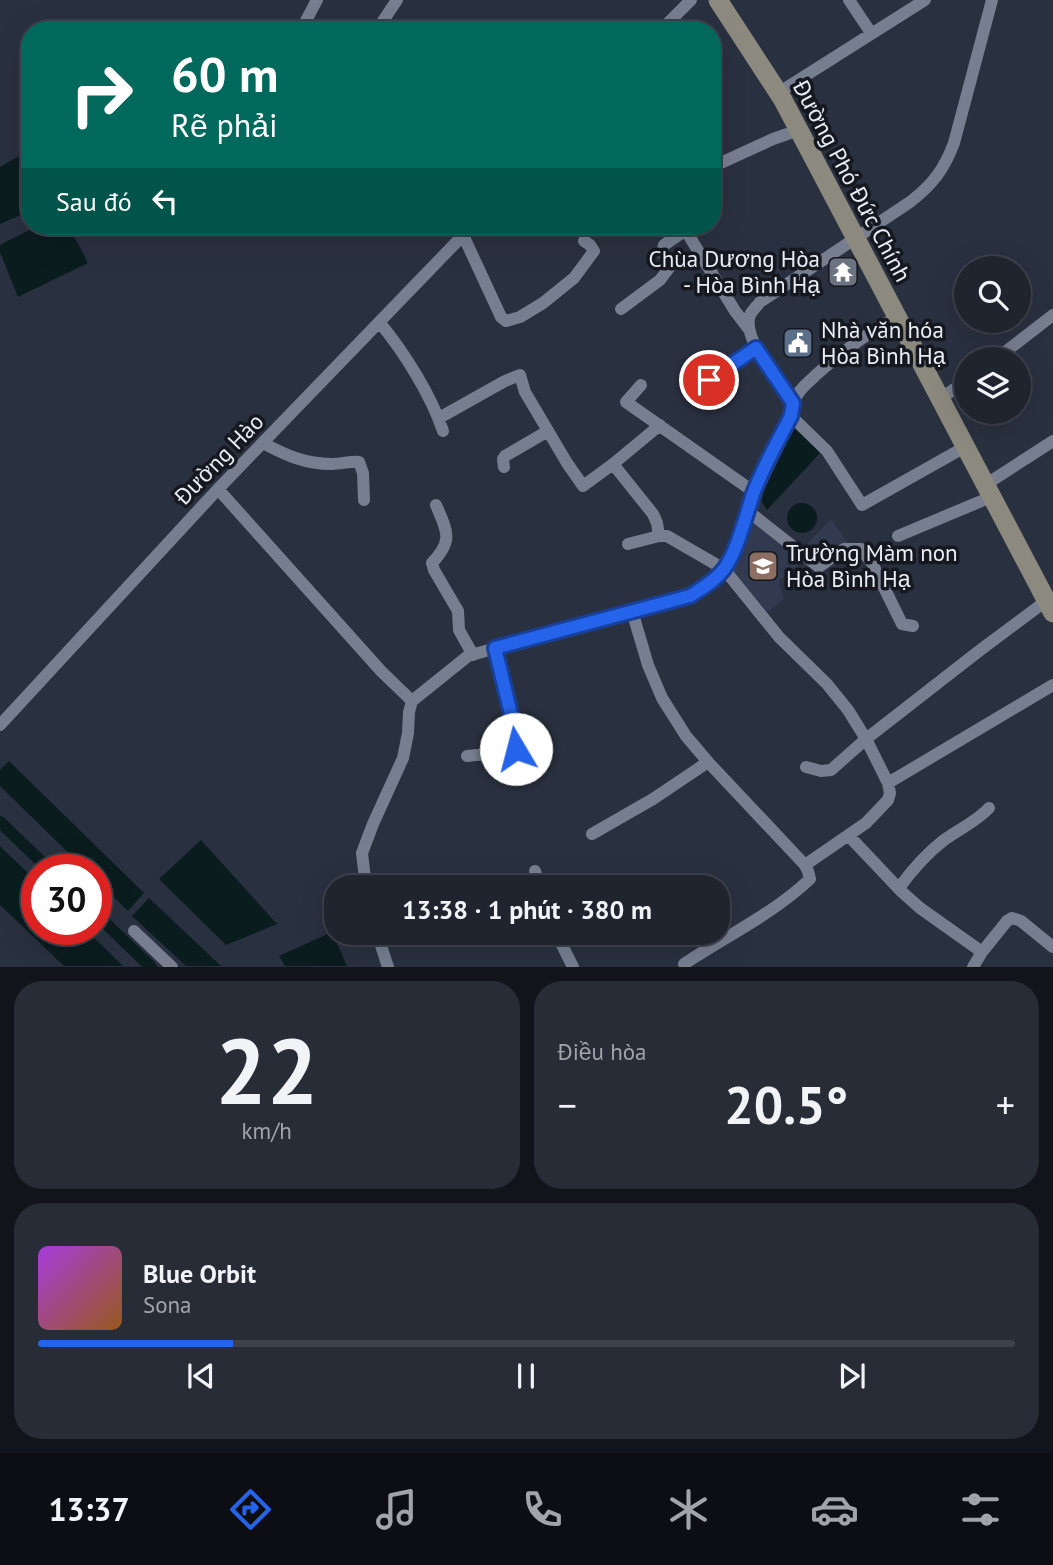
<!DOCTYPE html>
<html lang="vi">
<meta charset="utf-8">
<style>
:root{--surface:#1f242f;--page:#272c37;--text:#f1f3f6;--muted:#a1a4aa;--line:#3c414b;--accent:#2563eb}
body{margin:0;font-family:"PT Sans",sans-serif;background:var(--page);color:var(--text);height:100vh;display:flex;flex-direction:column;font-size:26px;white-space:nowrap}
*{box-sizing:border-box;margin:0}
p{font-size:23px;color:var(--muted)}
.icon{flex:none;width:38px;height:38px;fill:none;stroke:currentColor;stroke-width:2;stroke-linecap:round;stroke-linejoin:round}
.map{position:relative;height:967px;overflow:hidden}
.panel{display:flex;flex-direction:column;gap:14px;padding:14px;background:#11141a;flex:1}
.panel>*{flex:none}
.banner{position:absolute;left:21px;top:21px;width:700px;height:214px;border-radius:28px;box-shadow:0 7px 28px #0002,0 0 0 2px var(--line);background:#00695c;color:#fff;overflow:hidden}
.fabs{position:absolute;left:954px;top:256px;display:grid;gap:14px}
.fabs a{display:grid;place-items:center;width:77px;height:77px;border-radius:50%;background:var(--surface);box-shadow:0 7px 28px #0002,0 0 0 2px var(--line);font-size:35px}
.speed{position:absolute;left:21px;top:854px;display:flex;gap:14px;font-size:35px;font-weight:700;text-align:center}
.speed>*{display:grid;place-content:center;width:91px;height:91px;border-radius:50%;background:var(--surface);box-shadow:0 7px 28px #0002,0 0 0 2px var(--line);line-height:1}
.speed .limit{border:10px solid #d22;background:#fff;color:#111}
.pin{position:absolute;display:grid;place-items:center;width:60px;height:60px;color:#fff;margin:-30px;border:4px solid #fff;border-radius:50%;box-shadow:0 2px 7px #0007}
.me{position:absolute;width:77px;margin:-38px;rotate:352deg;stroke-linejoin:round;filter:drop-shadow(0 0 5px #0008)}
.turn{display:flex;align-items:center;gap:24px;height:147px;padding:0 35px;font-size:32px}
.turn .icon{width:91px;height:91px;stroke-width:2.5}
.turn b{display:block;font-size:49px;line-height:60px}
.then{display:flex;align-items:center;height:66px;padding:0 35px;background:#0003;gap:14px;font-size:26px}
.big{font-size:52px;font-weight:700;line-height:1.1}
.panel .card{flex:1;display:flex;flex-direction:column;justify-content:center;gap:10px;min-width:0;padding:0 24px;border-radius:28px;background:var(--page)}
.panel .dial{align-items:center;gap:0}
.dial b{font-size:91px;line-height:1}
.song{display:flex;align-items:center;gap:21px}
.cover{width:84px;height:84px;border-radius:10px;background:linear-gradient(135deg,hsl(280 70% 55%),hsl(30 70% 35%))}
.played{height:7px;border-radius:4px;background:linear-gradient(90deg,var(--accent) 20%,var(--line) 20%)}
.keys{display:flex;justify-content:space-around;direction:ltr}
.heat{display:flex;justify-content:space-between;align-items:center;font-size:38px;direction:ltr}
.panel .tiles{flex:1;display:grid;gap:14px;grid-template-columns:1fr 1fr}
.card:last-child{grid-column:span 2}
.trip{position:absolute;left:324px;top:875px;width:406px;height:70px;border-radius:28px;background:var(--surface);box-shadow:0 7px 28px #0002,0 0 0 2px var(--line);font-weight:700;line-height:70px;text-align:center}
.tabs{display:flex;height:112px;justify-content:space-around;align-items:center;background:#0c0e13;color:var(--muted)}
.tabs .icon{width:49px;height:49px}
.tabs .selected{color:var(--accent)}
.tabs b{font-size:32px;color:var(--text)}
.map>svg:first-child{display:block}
</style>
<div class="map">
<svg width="1053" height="967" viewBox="0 0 1053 967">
<rect width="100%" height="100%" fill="#29303f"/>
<path fill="#313a4e" d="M747 515 798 553 831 519 849 544 820 564 810 556 779 581 784 599 764 615 729 569Z"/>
<path fill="#0b1c1f" d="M30 150V211L0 224V167Z
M37 226H65L72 232 88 263 18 297 0 252V245Z
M795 425 822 451 767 510 762 502 763 493Z
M787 518a15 15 0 1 1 30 0a15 15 0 1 1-30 0Z
M9 761 144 893 128 911 96 880V870H86L0 786V770Z
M201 840 277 924 226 945 159 879Z
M0 846 37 882V929H85L123 966H64L0 905Z
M149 898 221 966H186L132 916Z
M332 932 347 966H285L279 956Z"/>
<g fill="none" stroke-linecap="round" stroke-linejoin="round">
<path stroke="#0b1c1f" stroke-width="12" d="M0 822 50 870
M96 914 151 967"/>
<path stroke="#767e90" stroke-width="12" d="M849 0 871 33
M301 30 317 0
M377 30 397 0
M661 30 691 0
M778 93 925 0
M712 167 773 139 799 130
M683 226 735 311 748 328
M463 235 501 317 506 321 520 317 543 303 574 278 594 251 590 245 584 241
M621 309 660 280 672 264 671 262 662 252 664 245 686 230
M380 323C404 352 431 395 443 431
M996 359 1053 315
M641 385 626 402 754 492
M695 395 709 380 756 348
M940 399 966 381
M793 403C797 391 808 383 817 374 843 351 867 333 897 317
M791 416 827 451 862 505 965 447
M439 418 505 381 520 375 525 392 567 463 583 486 613 464 660 425
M263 443C285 455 305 464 332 464 341 464 350 461 359 462L363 473 364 500
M613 464 653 514 657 523 659 536
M504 467 503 459 505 456 548 431
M985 485 1053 441
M218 489 381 671 412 701
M436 505C447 531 454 540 432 563L434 570 458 611 459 630 473 655
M748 511 819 567 844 549H861L872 563 902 624 913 626
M898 536 991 497
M628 544 659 536H667L724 569 779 637 827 684 848 710 866 739 888 783 890 793 888 800 866 823 805 865
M632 611 648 665 662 698 686 736 708 762 805 865 808 871 810 879C773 914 726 936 684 964L686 967
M0 725 218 489 472 226
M467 756C483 754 505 755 518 747L495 648
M806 767 821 771 831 770 866 739 979 651 1050 598
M888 783 1053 685
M592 834 653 799 708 762
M848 835 902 892 920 908 982 952
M535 871 540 887
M366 887 362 853 373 824 403 758 408 733 409 712 412 701 468 656 545 634 689 595 707 585 724 569 740 534 754 492 791 416 793 403C780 386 741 337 750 315 752 311 757 306 760 302L910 202C932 185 944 170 954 143L992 0
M899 888C912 870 926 854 944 840 959 829 976 822 989 808
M134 931 172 967
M377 933 388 967
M556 933 573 967
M973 967 982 952 1007 921 1012 918 1021 921 1053 947"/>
<path stroke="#8c897e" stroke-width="19" d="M718 0 783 100 1053 613"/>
</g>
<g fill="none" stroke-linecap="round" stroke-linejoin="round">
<g stroke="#184099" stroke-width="18">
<path id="route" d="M516 749 518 743 495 648 690 596C702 588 715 581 724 569 737 552 746 515 753 494 763 467 778 441 791 416L793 403 756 348 709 380"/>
</g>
<use href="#route" stroke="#2563eb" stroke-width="12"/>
</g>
<defs>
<g id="temple-square" transform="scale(1.575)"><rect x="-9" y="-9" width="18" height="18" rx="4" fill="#6b7280" stroke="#15181f"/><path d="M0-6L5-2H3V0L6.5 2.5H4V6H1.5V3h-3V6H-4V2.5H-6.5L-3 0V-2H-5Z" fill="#fff"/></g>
<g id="civic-square" transform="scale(1.575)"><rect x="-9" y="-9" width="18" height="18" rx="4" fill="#5c6f8a" stroke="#15181f"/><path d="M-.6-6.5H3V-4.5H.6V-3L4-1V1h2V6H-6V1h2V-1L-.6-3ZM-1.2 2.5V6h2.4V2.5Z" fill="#fff"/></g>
<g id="school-square" transform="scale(1.575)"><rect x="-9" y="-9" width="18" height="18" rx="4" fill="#8d6e63" stroke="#15181f"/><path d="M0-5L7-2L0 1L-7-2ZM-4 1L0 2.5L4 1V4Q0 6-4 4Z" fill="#fff"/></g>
</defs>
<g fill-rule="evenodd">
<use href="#temple-square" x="843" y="272"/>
<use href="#civic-square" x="798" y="343"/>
<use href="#school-square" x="763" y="566"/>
</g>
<g text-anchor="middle" stroke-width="7" stroke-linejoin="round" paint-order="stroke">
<g font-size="23" fill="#e8edf7" stroke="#15181f">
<text transform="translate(852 181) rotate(62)" y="8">Đường Phó Đức Chính</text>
<text transform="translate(219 459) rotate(-46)" y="8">Đường Hào</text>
</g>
<g font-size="23" fill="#e8edf7" stroke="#15181f" text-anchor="start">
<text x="820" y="267" text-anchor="end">Chùa Dương Hòa<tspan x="820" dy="26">- Hòa Bình Hạ</tspan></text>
<text x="821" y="338">Nhà văn hóa<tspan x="821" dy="26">Hòa Bình Hạ</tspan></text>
<text x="786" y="561">Trường Màm non<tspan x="786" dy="26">Hòa Bình Hạ</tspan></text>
</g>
</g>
</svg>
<div class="fabs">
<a><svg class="icon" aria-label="search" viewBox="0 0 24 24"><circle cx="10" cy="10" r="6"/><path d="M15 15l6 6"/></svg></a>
<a><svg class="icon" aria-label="layers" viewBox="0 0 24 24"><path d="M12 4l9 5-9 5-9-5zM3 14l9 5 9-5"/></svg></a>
</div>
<div class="speed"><div class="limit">30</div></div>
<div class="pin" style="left:709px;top:380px;background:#d93025"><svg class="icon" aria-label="arrive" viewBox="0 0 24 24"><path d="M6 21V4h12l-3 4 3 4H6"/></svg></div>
<svg class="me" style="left:516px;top:749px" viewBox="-20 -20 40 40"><circle r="19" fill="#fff"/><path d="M0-13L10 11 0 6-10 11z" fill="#2563eb"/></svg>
<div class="trip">13:38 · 1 phút · 380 m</div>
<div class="banner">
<div class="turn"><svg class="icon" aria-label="right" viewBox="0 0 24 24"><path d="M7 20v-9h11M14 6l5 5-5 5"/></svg><div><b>60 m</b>Rẽ phải</div></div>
<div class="then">Sau đó<svg class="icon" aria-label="left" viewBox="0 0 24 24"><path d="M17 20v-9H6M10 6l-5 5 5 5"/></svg></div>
</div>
</div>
<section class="panel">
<div class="tiles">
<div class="card dial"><b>22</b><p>km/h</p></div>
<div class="card"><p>Điều hòa</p>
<div class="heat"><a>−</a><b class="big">20.5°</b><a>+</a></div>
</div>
<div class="card">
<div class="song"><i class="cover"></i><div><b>Blue Orbit</b><p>Sona</p></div></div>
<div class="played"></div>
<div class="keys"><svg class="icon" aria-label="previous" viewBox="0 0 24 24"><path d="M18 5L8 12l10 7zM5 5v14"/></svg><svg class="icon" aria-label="pause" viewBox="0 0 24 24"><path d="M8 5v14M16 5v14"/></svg><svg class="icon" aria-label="next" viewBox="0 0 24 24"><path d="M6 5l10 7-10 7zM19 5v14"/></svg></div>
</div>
</div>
</section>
<nav class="tabs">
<b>13:37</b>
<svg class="icon selected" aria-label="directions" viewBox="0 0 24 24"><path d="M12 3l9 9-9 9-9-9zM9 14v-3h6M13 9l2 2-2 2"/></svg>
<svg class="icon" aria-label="music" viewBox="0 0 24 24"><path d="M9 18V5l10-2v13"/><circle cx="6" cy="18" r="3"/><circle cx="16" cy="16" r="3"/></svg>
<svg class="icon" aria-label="phone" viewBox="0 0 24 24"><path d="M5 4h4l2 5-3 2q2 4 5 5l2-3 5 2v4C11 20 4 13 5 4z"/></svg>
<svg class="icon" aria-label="climate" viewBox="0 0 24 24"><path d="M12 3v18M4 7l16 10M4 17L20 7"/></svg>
<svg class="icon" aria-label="car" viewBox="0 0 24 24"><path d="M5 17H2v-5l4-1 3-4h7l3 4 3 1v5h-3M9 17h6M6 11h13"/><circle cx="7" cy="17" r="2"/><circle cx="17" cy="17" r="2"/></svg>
<svg class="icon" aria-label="filters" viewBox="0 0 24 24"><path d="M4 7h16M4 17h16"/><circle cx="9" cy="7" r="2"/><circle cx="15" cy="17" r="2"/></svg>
</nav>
